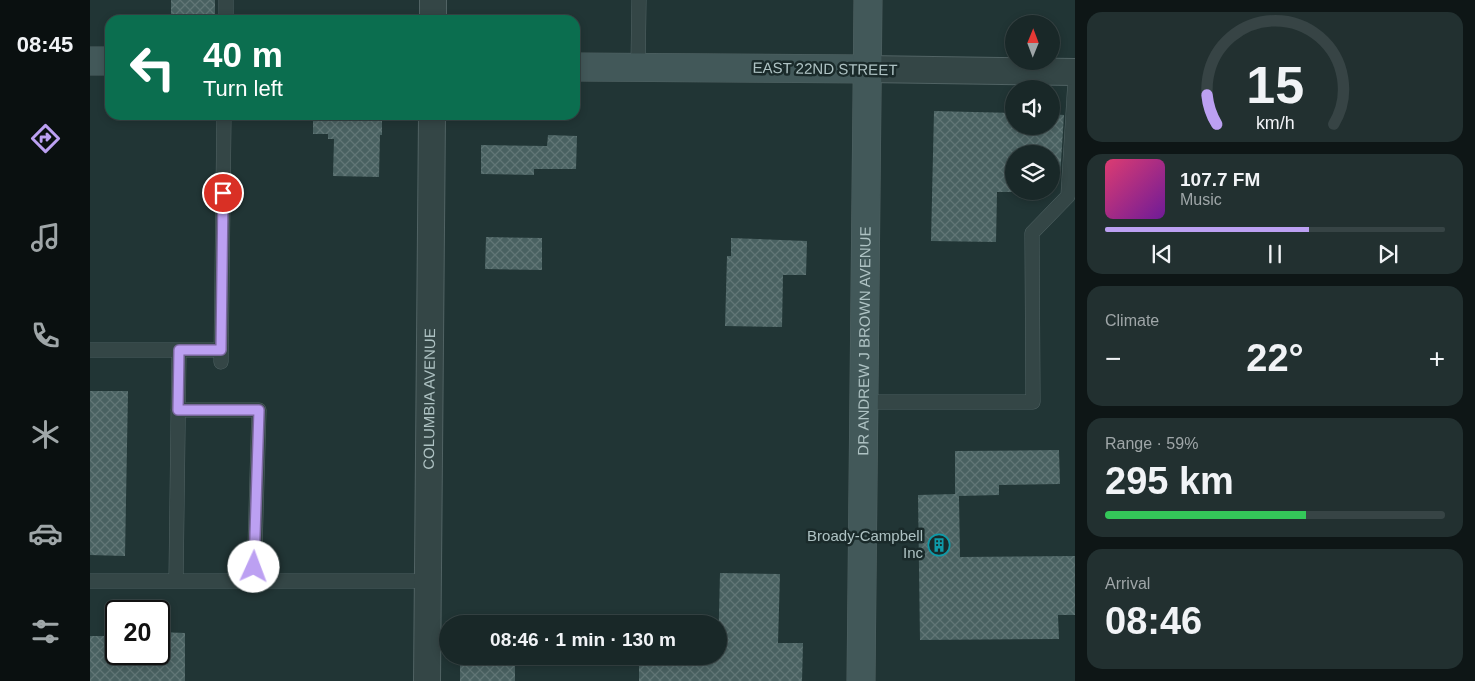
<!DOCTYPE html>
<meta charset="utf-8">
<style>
:root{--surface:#192828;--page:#223030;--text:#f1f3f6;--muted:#9fa6a8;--line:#374445;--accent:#bca0f2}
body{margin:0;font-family:Arial,sans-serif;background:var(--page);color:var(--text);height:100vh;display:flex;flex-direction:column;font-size:19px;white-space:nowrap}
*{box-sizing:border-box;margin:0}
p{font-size:16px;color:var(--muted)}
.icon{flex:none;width:28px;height:28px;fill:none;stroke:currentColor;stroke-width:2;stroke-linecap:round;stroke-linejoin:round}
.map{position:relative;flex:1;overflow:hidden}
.panel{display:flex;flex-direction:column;gap:12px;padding:12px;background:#0e1616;width:400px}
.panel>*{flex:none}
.top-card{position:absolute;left:15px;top:15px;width:475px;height:105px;border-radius:15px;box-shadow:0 2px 8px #0003,0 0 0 1px var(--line);background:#0b6e4f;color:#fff;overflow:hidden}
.needle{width:32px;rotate:1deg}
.controls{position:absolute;left:915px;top:15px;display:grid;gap:10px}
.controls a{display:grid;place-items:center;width:55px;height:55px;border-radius:50%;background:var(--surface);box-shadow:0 2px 8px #0003,0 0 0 1px var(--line);font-size:25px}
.speed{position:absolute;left:15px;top:600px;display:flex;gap:10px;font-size:25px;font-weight:700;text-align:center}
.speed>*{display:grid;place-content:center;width:65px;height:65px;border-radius:50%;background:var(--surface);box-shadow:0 2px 8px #0003,0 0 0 1px var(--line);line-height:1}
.speed .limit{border:2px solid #111;border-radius:8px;background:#fff;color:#111}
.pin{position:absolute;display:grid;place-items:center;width:42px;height:42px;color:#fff;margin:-21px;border:2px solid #fff;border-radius:50%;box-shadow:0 1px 5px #0007}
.me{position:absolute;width:55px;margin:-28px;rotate:2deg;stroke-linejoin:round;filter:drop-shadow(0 0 4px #0008)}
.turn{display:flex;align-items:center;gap:18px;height:105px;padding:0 15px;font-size:22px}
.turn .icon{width:65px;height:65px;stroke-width:2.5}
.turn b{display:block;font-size:35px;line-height:42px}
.big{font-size:38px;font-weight:600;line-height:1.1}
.panel .widget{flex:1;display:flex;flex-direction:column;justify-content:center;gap:8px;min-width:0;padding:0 18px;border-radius:15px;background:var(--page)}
.panel .dial{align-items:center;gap:0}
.dial svg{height:130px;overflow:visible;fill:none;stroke:var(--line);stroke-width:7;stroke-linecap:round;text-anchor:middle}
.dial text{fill:var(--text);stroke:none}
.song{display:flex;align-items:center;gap:15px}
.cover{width:60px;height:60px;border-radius:8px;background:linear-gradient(135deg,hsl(340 70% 55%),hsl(280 70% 35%))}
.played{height:5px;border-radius:2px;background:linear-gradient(90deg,var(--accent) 60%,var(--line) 60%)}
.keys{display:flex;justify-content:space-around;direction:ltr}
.heat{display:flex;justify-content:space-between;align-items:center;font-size:28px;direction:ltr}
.charge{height:8px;border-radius:4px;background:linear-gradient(90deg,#34c759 59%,var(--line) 0)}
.trip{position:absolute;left:349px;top:615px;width:288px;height:50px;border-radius:25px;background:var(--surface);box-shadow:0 2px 8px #0003,0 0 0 1px var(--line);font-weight:600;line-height:50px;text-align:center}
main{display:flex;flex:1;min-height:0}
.tabs{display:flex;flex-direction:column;width:90px;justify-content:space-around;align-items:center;background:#0a1010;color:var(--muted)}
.tabs .icon{width:35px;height:35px}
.tabs .on{color:var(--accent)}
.tabs b{font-size:22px;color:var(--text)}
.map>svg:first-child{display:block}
</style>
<main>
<nav class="tabs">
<b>08:45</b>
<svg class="icon on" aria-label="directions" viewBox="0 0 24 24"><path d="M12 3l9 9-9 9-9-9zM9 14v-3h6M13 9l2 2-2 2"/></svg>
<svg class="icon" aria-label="music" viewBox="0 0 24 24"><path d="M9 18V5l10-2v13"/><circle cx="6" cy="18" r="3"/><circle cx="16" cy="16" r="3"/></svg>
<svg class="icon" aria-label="phone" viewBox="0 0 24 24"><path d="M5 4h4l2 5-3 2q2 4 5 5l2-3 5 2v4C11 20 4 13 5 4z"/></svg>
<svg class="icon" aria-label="climate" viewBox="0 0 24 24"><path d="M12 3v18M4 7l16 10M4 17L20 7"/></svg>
<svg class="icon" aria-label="car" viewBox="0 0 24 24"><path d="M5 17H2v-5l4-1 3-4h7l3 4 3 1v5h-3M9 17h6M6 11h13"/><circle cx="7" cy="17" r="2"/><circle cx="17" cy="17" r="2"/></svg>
<svg class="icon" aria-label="filters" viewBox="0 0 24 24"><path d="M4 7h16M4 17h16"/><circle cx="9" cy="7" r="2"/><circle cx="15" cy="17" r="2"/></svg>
</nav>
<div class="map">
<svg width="985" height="681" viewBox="0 0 985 681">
<defs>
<pattern id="building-cross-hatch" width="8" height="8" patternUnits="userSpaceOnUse" patternTransform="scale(1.25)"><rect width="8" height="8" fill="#496161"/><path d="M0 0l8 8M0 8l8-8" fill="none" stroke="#617676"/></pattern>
</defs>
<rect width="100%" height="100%" fill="#213535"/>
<path fill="url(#building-cross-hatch)" d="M81 0H125V20H81Z
M844 111 924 113V126H961V114L974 115 970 177H961V154H924L922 192H907L906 242 841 241Z
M223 115H292V135H290L289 177 243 176 244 139H238V134H223Z
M458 135 487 136 486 169H444V175L391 174V145L457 146Z
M396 237 452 238V270L395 269Z
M641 238 717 241 716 275H693L692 327 635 326 637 256H641Z
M0 391H38L35 556 0 555Z
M969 450 970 484 909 485V495L869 496 870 557 985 556V615H968L969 639 830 640 828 495 865 494V451Z
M630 573 690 574 688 643H713L712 681H549V656H628Z
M69 632 95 633V681H0V636H26V654H69Z
M370 659 425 660V681H370Z"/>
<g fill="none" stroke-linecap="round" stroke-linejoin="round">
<g stroke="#516364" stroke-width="15">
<path id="lane" d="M136 20V0
M548 67 549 0
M0 350H89L86 581
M89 350H131
M131 362 134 115
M774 402H943L942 233 978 196 985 82
M88 410H169L164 581
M0 581H338"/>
</g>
<g stroke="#516364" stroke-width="28">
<g id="street">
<path d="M343 20V0"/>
<path d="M777 69 985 72"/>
<path id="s1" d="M337 681 342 115"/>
</g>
</g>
<g stroke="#516364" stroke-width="29">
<g id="secondary">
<path d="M0 61H20"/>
<path d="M485 67 777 69"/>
<path id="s2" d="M771 681 778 0"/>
</g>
</g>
<use href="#lane" stroke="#344646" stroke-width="14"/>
<use href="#street" stroke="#344646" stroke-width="26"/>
<use href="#secondary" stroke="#425859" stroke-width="28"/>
</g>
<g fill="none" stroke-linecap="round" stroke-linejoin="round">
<g stroke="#7a689d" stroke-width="12">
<path id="route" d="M133 193 131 350H89L88 410H169L164 567"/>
</g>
<use href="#route" stroke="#bca0f2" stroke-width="9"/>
</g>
<defs>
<g id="building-ring" transform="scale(1.125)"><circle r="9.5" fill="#1a2a2a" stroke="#0f9aa8" stroke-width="1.5"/><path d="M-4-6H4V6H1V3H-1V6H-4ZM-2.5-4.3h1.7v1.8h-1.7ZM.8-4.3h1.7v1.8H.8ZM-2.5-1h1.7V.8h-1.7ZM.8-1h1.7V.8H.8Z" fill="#0f9aa8"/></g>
</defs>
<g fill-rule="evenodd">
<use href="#building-ring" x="849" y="545"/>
</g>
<g text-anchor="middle" stroke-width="5" stroke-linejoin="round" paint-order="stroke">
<g font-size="15" fill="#aec2c3" stroke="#1a2a2a">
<text transform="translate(735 69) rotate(1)" y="5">EAST 22ND STREET</text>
<text dy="5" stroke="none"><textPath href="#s2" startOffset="340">DR ANDREW J BROWN AVENUE</textPath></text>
<text dy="5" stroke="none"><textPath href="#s1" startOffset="282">COLUMBIA AVENUE</textPath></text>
</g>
<g font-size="15" fill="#aec2c3" stroke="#1a2a2a" text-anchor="end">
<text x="833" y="541">Broady-Campbell<tspan x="833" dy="17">Inc</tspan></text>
</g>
</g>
</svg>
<div class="controls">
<a><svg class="needle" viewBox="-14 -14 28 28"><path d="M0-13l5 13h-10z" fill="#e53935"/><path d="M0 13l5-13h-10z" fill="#9fa6a8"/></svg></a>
<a><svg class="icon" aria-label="sound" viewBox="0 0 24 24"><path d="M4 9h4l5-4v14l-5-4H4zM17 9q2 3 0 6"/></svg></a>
<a><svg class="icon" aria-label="layers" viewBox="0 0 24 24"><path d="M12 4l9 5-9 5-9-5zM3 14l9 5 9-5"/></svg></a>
</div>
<div class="speed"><div class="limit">20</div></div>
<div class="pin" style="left:133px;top:193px;background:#d93025"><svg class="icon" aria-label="arrive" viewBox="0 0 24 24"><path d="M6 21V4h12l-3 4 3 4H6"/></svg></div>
<svg class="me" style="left:164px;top:567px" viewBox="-20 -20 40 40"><circle r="19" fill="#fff"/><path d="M0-13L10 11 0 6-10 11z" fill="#bca0f2"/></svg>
<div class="trip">08:46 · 1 min · 130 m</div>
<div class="top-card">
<div class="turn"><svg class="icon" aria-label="left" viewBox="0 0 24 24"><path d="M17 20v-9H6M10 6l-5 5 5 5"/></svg><div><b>40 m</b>Turn left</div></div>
</div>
</div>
<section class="panel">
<div class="widget dial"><svg viewBox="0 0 100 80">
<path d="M14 69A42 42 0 1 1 86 69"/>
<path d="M14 69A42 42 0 0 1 8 51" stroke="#bca0f2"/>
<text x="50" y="56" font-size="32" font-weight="700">15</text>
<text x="50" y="72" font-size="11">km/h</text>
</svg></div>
<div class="widget">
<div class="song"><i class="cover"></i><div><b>107.7 FM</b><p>Music</p></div></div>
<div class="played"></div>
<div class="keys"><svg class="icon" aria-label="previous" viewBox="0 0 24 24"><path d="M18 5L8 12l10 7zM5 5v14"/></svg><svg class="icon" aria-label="pause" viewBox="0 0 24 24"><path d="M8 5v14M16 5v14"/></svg><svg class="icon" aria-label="next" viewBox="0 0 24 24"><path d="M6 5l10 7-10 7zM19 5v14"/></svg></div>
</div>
<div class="widget"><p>Climate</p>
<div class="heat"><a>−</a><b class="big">22°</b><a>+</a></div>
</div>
<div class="widget"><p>Range · 59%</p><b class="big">295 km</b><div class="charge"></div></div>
<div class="widget"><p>Arrival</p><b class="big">08:46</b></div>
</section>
</main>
